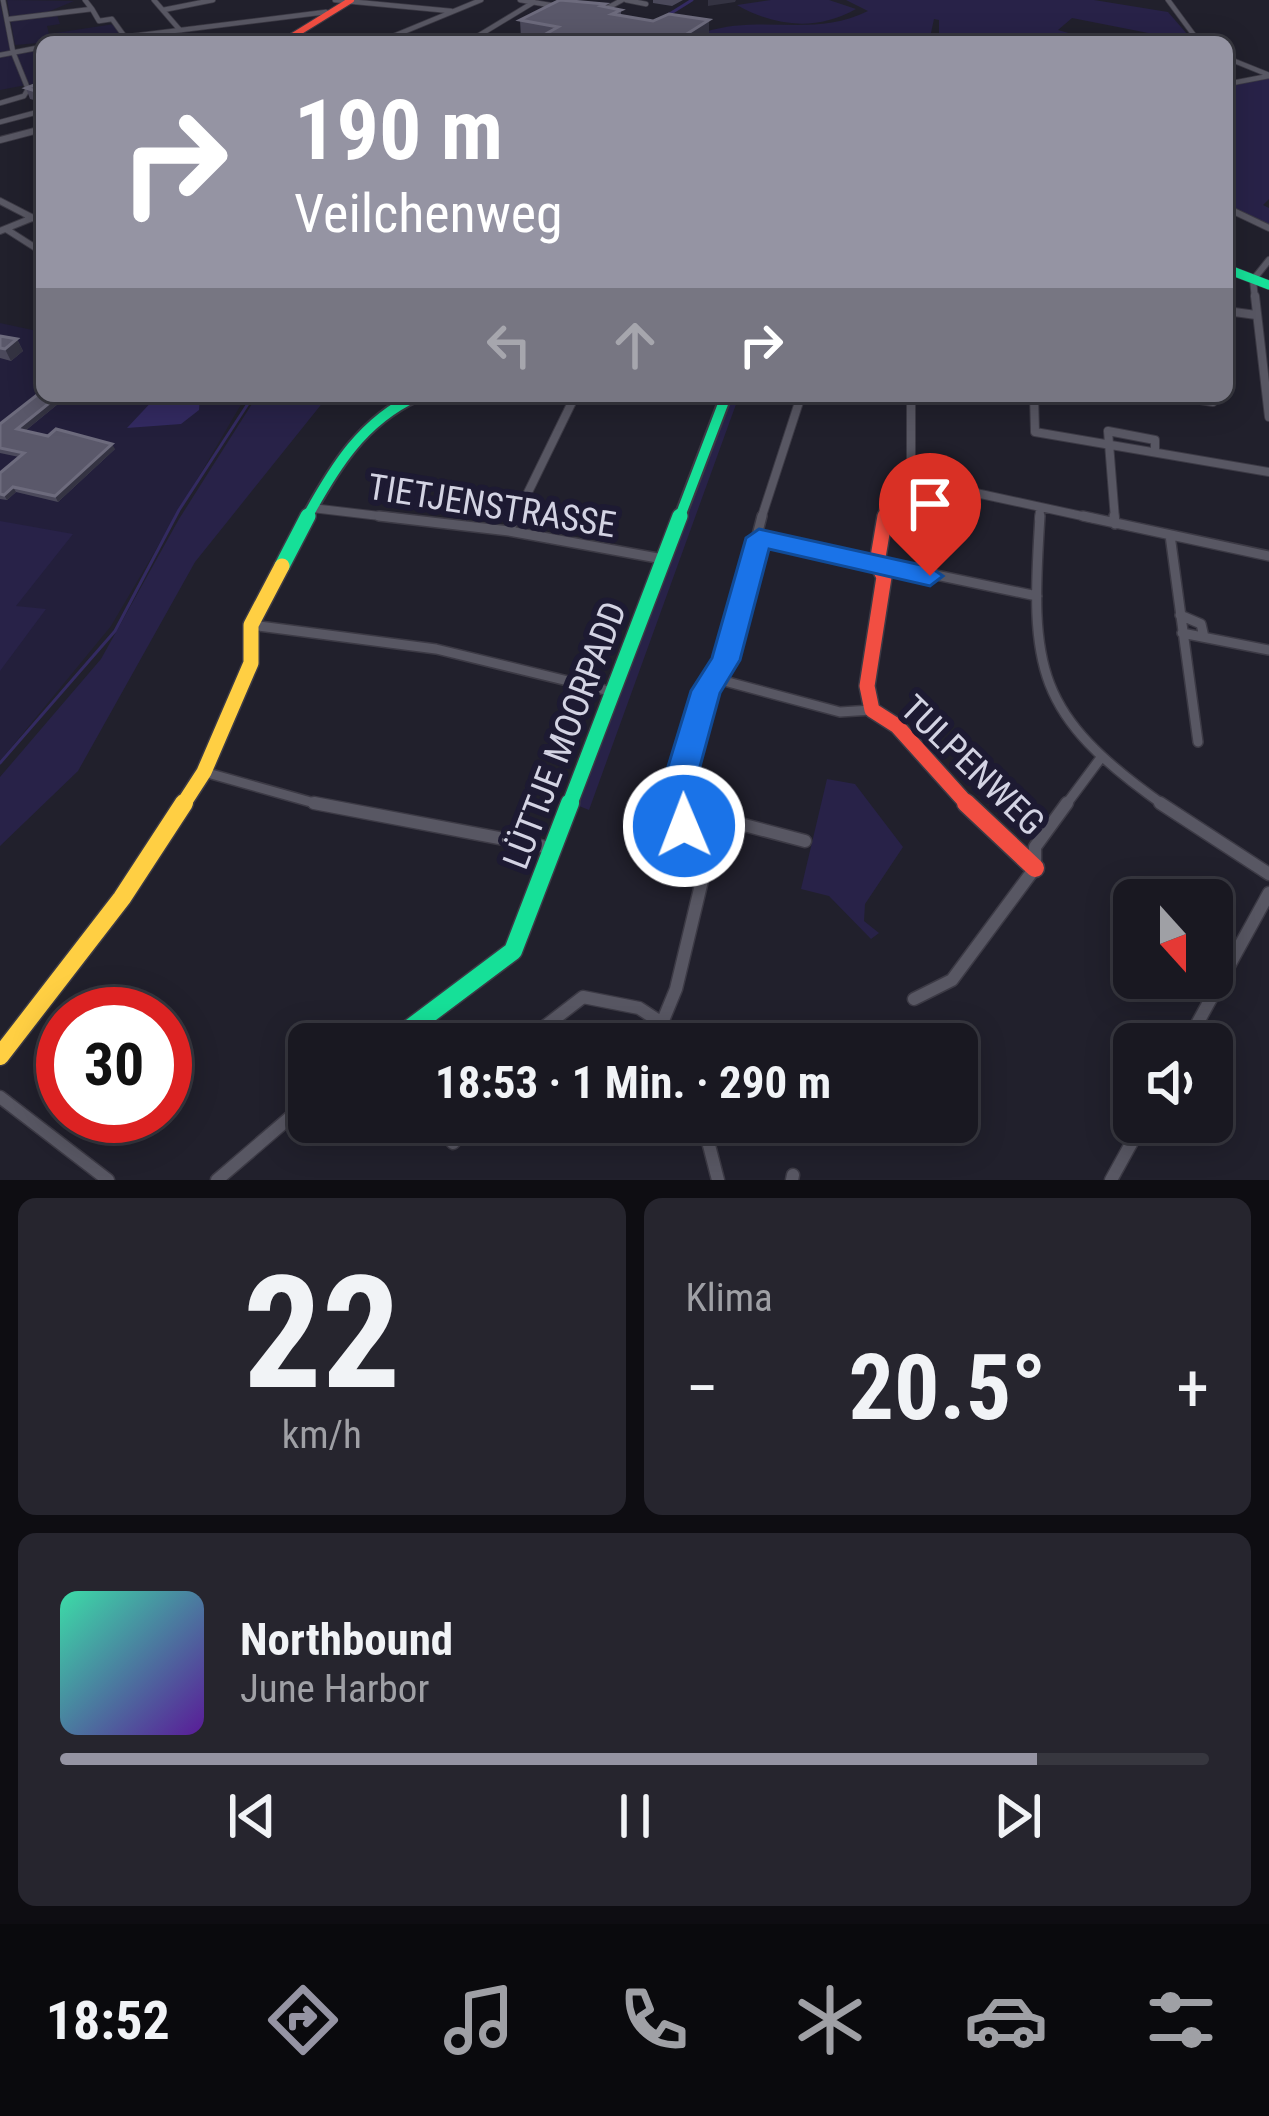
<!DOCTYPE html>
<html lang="de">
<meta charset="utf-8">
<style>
:root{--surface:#191821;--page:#26252e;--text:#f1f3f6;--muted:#9fa0a5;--line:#37373f;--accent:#9594a3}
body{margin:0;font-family:"Roboto Condensed",sans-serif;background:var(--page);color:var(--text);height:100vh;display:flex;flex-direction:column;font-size:45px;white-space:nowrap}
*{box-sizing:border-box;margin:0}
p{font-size:39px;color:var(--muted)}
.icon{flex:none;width:66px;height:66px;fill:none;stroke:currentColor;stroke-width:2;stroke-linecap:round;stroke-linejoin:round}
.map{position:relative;height:1180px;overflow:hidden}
.drawer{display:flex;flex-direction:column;gap:18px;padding:18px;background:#0e0d12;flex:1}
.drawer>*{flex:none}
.guide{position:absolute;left:36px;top:36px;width:1197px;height:366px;border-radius:18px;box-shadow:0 6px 30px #0003,0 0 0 3px var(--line);background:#9594a3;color:#fff;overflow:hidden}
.needle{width:78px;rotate:159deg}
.buttons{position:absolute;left:1113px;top:879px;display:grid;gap:24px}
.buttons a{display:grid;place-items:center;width:120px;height:120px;border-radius:18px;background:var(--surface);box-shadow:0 6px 30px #0003,0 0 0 3px var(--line);font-size:60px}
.speed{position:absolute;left:36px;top:987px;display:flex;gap:24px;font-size:60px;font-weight:700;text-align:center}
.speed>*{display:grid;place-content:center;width:156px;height:156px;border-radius:50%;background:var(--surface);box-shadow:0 6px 30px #0003,0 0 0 3px var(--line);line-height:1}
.speed .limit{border:18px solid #d22;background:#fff;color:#111}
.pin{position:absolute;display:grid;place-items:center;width:102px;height:102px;color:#fff;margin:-123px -51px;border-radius:50% 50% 50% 0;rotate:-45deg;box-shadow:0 0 12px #0007}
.pin .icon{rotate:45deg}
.me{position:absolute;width:132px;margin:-66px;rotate:359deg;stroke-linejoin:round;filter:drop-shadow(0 0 9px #0008)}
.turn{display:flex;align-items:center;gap:42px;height:252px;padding:0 60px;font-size:54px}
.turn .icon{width:156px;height:156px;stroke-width:2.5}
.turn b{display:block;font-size:84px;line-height:102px}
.lanes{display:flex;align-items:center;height:114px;padding:0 60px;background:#0003;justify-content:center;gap:60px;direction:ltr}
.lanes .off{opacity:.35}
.big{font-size:90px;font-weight:700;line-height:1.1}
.drawer .card{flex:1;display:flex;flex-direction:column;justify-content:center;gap:18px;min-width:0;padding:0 42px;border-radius:18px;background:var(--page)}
.drawer .dial{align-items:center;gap:0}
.dial b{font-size:156px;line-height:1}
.song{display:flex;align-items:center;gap:36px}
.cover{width:144px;height:144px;border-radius:18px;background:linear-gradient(135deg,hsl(160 70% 55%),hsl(270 70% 35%))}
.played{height:12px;border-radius:6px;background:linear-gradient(90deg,var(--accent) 85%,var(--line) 85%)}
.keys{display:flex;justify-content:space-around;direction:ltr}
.heat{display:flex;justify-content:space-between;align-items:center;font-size:66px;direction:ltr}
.drawer .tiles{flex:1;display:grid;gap:18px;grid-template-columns:1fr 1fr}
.card:last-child{grid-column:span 2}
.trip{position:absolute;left:288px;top:1023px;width:690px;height:120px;border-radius:18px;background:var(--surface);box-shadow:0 6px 30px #0003,0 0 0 3px var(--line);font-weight:700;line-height:120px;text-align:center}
.dock{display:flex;height:192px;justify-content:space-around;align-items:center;background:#0a0a0d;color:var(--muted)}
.dock .icon{width:84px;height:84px}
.dock .on{color:var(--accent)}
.dock b{font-size:54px;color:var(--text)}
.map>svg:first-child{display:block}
</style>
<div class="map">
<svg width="1269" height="1180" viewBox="0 0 1269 1180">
<rect width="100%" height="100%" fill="#21202c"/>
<path fill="#231f3b" d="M7 0 74 1 38 16 57 15 60 24 47 26 49 34 114 24 120 36 15 45Z
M0 3 11 51 42 49V82L0 90Z
M0 323 42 332V396H246L111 626 0 761Z"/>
<path fill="#282248" d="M771 0H829L856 9C817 31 775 27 737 5Z
M846 0H1094L1168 12 1194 42 1072 18 1058 30 1100 42 939 40V20L934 19 929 42H721L705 32C762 14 814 38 868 11Z
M1269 78V199L1263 205 1269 208V225L1227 205V86Z
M257 396H328L195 562 78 771 0 846V777L101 659 179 519Z
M732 396H739L589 810 574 804Z
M0 521 73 534 16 606 46 609 0 671Z
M827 779 855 784 903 847 865 904 864 921 879 933 871 939 829 896 801 889Z"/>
<path fill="#332a61" d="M157 396H200L199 410 181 424 127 428Z"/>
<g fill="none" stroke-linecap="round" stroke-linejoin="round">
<path stroke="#332a61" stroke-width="3" d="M668 15 692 0
M0 763 115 631 179 510 253 396"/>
<g stroke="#3c3a45" stroke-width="6">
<path id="street-far4" d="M3 0 13 52 28 89
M154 0 179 29
M335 0 451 11
M520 0 562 7
M626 0 646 4
M1168 0 1199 42
M92 9 99 21 112 19 125 37
M163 10 213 0
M602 11 622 0
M10 19 92 9 85 0
M84 42 326 12
M379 42 481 0
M468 42 534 2
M0 55 42 47
M1227 58 1269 75
M1227 84 1269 76
M0 103 24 96 28 89
M0 122 34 113 42 119
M36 130 42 129"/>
</g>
<g stroke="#3c3a45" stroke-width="8">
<path id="street-far3" d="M0 140 42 129
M0 201 33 218
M1227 208 1269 228
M6 229 42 252
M0 231 42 214
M1255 299 1253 280 1269 260"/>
</g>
<g stroke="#3c3a45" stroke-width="10">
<path id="street-far2" d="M1255 296 1269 417
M1227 311 1256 315
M886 396 911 400
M911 396V458L939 485 1096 519
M1034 396 1035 432 1269 472
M1175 396 1213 402 1211 396
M312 508 405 519
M515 519 575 396
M761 519 801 396
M1039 519 1040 510
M1115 519 1108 431 1155 440V452"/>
</g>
<g stroke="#3c3a45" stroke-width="12">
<path id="street-far1" d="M379 516 509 531 663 559
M1040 516C1030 669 1034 714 1165 806
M1083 516 1269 556
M1114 516 1115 524
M509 531 516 516
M1170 535 1198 742
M759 538 1037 596
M1180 615 1201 624 1204 637
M251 625 436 649 609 691
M1182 633 1269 650
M713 678 840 712 872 710
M204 772 325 806
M679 806 676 796 706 691 725 660 762 516
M1065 806 1100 759"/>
</g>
<g stroke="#3c3a45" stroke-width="15">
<path id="street" d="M314 803 551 848
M1160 803 1269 874
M684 826 714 817 805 841
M914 999 952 980 1035 868V847L1067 803
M522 1044 583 997 639 1008 662 1023
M674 1044 662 1023 676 989 711 843 684 826 678 803
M1186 1044 1269 893
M0 1097 108 1180
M438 1122 453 1143 474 1122
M703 1122 718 1180
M217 1180 309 1101
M792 1180 793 1175
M1111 1180 1143 1122"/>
</g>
<g stroke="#3c3a45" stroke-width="10">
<path id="fast-far3" d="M1227 269 1269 285"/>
</g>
<g stroke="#3c3a45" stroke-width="14">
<path id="fast-far2" d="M306 519C334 468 362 421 417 396
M679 519 726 396"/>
</g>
<g stroke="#3c3a45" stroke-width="18">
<path id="fast-far1" d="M282 566 308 516
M569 806 680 516"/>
</g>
<g stroke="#3c3a45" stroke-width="21">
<path id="fast" d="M389 1044 513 951 570 803"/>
</g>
<g stroke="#3c3a45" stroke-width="18">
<path id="slow-far1" d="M182 806 204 772 251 663V625L282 566"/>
</g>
<g stroke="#3c3a45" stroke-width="21">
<path id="slow" d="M0 1056 122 898 184 803"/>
</g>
<g stroke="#3c3a45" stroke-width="8">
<path id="jam-far3" d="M283 42 351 0"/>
</g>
<g stroke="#3c3a45" stroke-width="14">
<path id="jam-far2" d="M884 519 889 490 920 473"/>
</g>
<g stroke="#3c3a45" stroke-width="18">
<path id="jam-far1" d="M885 516 877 563 884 577 867 686 872 710 897 726 969 806"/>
</g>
<g stroke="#3c3a45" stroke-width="21">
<path id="jam" d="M966 803 1035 868"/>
</g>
<use href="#street-far4" stroke="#585763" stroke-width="4.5"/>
<use href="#street-far3" stroke="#585763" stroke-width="6"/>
<use href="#street-far2" stroke="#585763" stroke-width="8"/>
<use href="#street-far1" stroke="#585763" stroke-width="9"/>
<use href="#street" stroke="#585763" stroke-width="12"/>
<use href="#fast-far3" stroke="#16e098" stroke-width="9"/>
<use href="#fast-far2" stroke="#16e098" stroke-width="10"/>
<use href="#fast-far1" stroke="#16e098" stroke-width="15"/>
<use href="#fast" stroke="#16e098" stroke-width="18"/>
<use href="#slow-far1" stroke="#ffcf43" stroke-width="15"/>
<use href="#slow" stroke="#ffcf43" stroke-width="18"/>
<use href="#jam-far3" stroke="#f24e42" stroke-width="6"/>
<use href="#jam-far2" stroke="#f24e42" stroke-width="10"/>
<use href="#jam-far1" stroke="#f24e42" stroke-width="15"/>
<use href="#jam" stroke="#f24e42" stroke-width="18"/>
</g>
<path fill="#4b495b" d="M653 0H683L672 6 653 3Z
M605 4V7L621 10V16L709 38 702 42H535V40L521 38 520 20Z
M42 82V102L30 99 26 88Z
M0 336 17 339 23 351 11 361 0 358Z
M42 396H82V399H64L25 431 115 449 58 502 16 492 7 500 0 499V473L19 457 0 453V424Z"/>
<path fill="#343342" d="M708 0H736L735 2 708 6Z
M709 20V38L702 42H674Z
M17 339 23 351 11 361 5 349Z
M58 396H62L64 399 20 435 17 429Z
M112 444 115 449 58 502 55 496Z
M13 487 16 492 7 500 4 495Z"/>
<path fill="#5a586a" stroke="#6d6b7d" stroke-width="3" d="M560 0 605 4 601 6 621 10 612 14 653 21 669 14 709 20 674 42H597L564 36 553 42 535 40 558 27 520 20Z
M122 39 121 42 91 41Z
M42 82V93L26 88Z
M0 336 17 339 5 349 0 348Z
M42 391V396H58L17 429 48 436 56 429 112 444 55 496 13 487 4 495 0 494V473L24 453 0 448V424Z"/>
<path fill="#1a73e8" stroke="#114b97" stroke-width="3" d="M759 529 930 567 943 576 930 586 769 549 740 660 720 693 692 796 701 826 696 836 684 841 672 836 659 796 691 691 712 658 746 538Z"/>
<g text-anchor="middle" stroke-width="12" stroke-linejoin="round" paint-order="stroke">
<g font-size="36" fill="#d3d3e3" stroke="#1d1a32">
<text transform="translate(492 505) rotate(9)" y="13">TIETJENSTRASSE</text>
<text transform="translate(564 735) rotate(-69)" y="13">LÜTTJE MOORPADD</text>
<text transform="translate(973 765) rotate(44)" y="13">TULPENWEG</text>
</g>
</g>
</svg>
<div class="buttons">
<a><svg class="needle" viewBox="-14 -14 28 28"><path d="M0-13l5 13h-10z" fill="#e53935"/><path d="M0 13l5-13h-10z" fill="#9fa0a5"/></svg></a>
<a><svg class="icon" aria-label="sound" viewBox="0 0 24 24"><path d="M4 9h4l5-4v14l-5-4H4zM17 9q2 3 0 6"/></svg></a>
</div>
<div class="speed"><div class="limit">30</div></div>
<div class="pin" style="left:930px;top:576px;background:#d93025"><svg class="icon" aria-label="arrive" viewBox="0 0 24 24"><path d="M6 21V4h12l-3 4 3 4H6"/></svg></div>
<svg class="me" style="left:684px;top:826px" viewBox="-20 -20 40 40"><circle r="17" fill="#1a73e8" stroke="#fff" stroke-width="3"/><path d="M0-11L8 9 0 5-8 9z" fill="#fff"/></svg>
<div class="trip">18:53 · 1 Min. · 290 m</div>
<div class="guide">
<div class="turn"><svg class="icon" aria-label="right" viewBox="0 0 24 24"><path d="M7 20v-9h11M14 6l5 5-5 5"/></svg><div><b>190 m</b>Veilchenweg</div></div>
<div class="lanes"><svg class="icon off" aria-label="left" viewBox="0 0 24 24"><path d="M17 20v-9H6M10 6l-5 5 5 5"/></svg><svg class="icon off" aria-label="ahead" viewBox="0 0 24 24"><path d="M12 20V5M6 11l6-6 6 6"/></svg><svg class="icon" aria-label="right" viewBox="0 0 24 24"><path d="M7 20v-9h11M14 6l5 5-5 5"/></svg></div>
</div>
</div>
<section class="drawer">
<div class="tiles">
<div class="card dial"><b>22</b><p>km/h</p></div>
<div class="card"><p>Klima</p>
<div class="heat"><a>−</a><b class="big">20.5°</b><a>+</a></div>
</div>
<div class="card">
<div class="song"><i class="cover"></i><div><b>Northbound</b><p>June Harbor</p></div></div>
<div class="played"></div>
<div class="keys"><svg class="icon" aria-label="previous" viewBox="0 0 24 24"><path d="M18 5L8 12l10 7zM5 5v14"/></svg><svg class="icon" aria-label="pause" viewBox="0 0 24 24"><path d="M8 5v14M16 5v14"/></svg><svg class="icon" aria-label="next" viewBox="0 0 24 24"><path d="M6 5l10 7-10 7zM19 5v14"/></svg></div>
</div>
</div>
</section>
<nav class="dock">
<b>18:52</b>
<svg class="icon on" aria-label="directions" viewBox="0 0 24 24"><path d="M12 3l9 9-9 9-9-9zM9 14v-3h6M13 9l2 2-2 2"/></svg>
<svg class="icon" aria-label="music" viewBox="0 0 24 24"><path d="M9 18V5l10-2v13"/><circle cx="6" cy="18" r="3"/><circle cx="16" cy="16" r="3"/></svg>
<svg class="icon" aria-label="phone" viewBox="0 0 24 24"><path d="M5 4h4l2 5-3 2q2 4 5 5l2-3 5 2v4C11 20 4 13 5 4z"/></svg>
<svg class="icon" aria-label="climate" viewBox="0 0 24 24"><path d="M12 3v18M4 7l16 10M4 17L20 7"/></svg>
<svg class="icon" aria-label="car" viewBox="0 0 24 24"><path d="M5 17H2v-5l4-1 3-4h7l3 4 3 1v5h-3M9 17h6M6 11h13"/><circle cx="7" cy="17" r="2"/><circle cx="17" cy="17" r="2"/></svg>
<svg class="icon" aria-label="filters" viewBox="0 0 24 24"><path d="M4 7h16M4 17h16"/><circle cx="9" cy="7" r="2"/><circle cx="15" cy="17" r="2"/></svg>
</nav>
